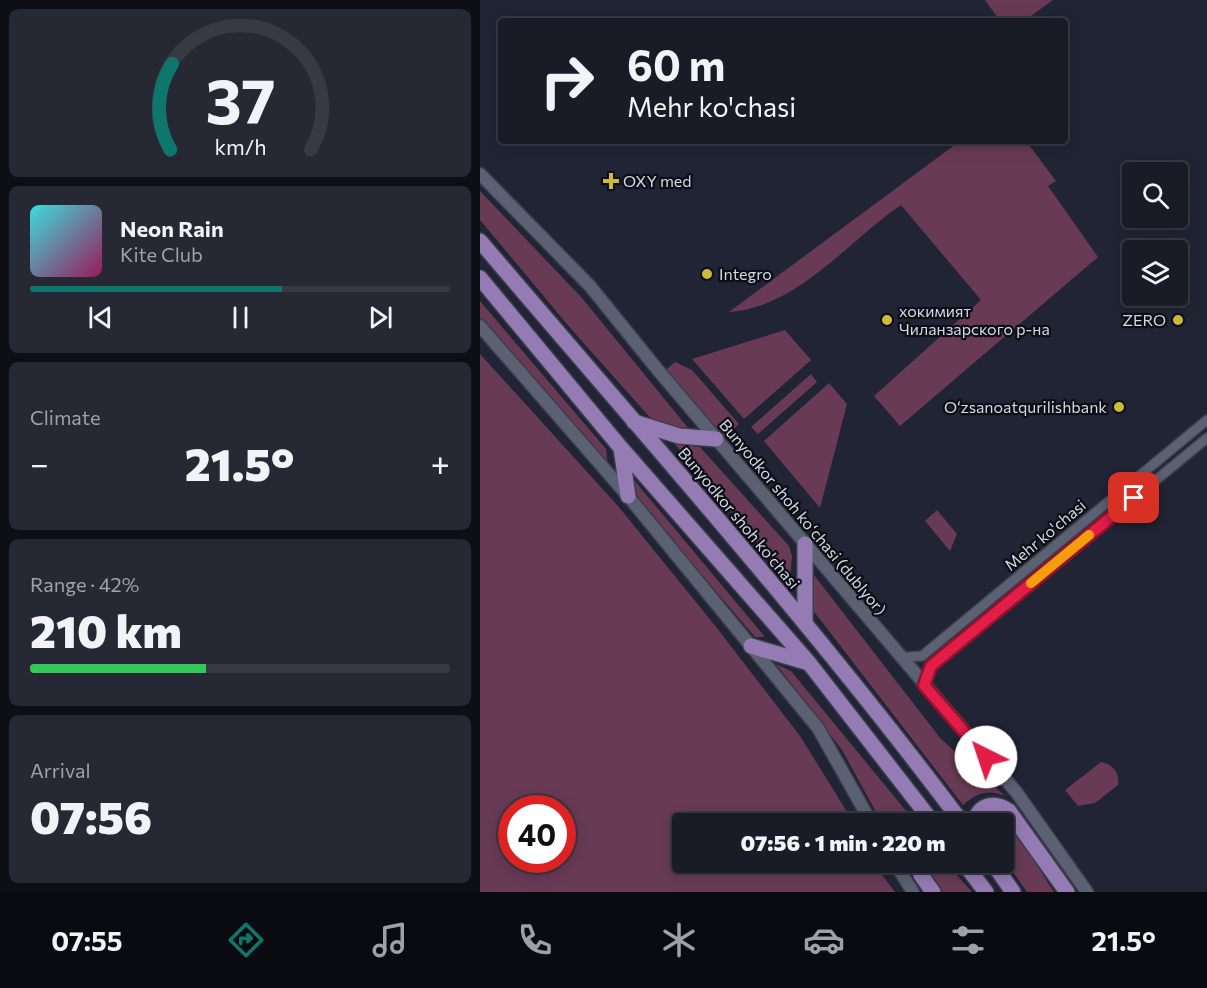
<!DOCTYPE html>
<meta charset="utf-8">
<style>
:root{--surface:#191b27;--page:#262833;--text:#f1f3f6;--muted:#9fa1a7;--line:#373944;--accent:#0f766e}
body{margin:0;font-family:Commissioner,sans-serif;background:var(--page);color:var(--text);height:100vh;display:flex;flex-direction:column;font-size:22px;white-space:nowrap}
*{box-sizing:border-box;margin:0}
p{font-size:20px;color:var(--muted)}
.icon{flex:none;width:33px;height:33px;fill:none;stroke:currentColor;stroke-width:2;stroke-linecap:round;stroke-linejoin:round}
.map{position:relative;flex:1;overflow:hidden}
.panel{display:flex;flex-direction:column;gap:9px;padding:9px;background:#0e0f15;width:480px}
.panel>*{flex:none}
.hud{position:absolute;left:18px;top:18px;width:570px;height:126px;border-radius:6px;box-shadow:0 3px 15px #0003,0 0 0 2px var(--line);background:#191b27;color:var(--text);overflow:hidden}
.fabs{position:absolute;left:642px;top:162px;display:grid;gap:12px}
.fabs a{display:grid;place-items:center;width:66px;height:66px;border-radius:6px;background:var(--surface);box-shadow:0 3px 15px #0003,0 0 0 2px var(--line);font-size:30px}
.speed{position:absolute;left:18px;top:795px;display:flex;gap:12px;font-size:30px;font-weight:700;text-align:center}
.speed>*{display:grid;place-content:center;width:78px;height:78px;border-radius:50%;background:var(--surface);box-shadow:0 3px 15px #0003,0 0 0 2px var(--line);line-height:1}
.speed .limit{border:9px solid #d22;background:#fff;color:#111}
.pin{position:absolute;display:grid;place-items:center;width:51px;height:51px;color:#fff;margin:-26px;border-radius:12px;box-shadow:0 3px 9px #0006}
.me{position:absolute;width:66px;margin:-33px;rotate:319deg;stroke-linejoin:round;filter:drop-shadow(0 0 4px #0008)}
.turn{display:flex;align-items:center;gap:21px;height:126px;padding:0 30px;font-size:27px}
.turn .icon{width:78px;height:78px;stroke-width:2.5}
.turn b{display:block;font-size:42px;line-height:51px}
.big{font-size:45px;font-weight:800;line-height:1.1}
.panel .card{flex:1;display:flex;flex-direction:column;justify-content:center;gap:9px;min-width:0;padding:0 21px;border-radius:9px;background:var(--page)}
.panel .dial{align-items:center;gap:0}
.dial svg{height:156px;overflow:visible;fill:none;stroke:var(--line);stroke-width:7;stroke-linecap:round;text-anchor:middle}
.dial text{fill:var(--text);stroke:none}
.song{display:flex;align-items:center;gap:18px}
.cover{width:72px;height:72px;border-radius:9px;background:linear-gradient(135deg,hsl(180 70% 55%),hsl(330 70% 35%))}
.played{height:6px;border-radius:3px;background:linear-gradient(90deg,var(--accent) 60%,var(--line) 60%)}
.keys{display:flex;justify-content:space-around;direction:ltr}
.heat{display:flex;justify-content:space-between;align-items:center;font-size:33px;direction:ltr}
.charge{height:9px;border-radius:4px;background:linear-gradient(90deg,#34c759 42%,var(--line) 0)}
.trip{position:absolute;left:192px;top:813px;width:342px;height:60px;border-radius:6px;background:var(--surface);box-shadow:0 3px 15px #0003,0 0 0 2px var(--line);font-weight:800;line-height:60px;text-align:center}
.tabs{display:flex;height:96px;justify-content:space-around;align-items:center;background:#0a0b10;color:var(--muted)}
.tabs .icon{width:42px;height:42px}
.tabs .on{color:var(--accent)}
.tabs b{font-size:27px;color:var(--text)}
main{display:flex;flex:1;min-height:0}
.map>svg:first-child{display:block}
</style>
<main>
<section class="panel">
<div class="card dial"><svg viewBox="0 0 100 80">
<path d="M14 69A42 42 0 1 1 86 69"/>
<path d="M14 69A42 42 0 0 1 15 25" stroke="#0f766e"/>
<text x="50" y="56" font-size="32" font-weight="700">37</text>
<text x="50" y="72" font-size="11">km/h</text>
</svg></div>
<div class="card">
<div class="song"><i class="cover"></i><div><b>Neon Rain</b><p>Kite Club</p></div></div>
<div class="played"></div>
<div class="keys"><svg class="icon" aria-label="previous" viewBox="0 0 24 24"><path d="M18 5L8 12l10 7zM5 5v14"/></svg><svg class="icon" aria-label="pause" viewBox="0 0 24 24"><path d="M8 5v14M16 5v14"/></svg><svg class="icon" aria-label="next" viewBox="0 0 24 24"><path d="M6 5l10 7-10 7zM19 5v14"/></svg></div>
</div>
<div class="card"><p>Climate</p>
<div class="heat"><a>−</a><b class="big">21.5°</b><a>+</a></div>
</div>
<div class="card"><p>Range · 42%</p><b class="big">210 km</b><div class="charge"></div></div>
<div class="card"><p>Arrival</p><b class="big">07:56</b></div>
</section>
<div class="map">
<svg width="727" height="892" viewBox="0 0 727 892">
<rect width="100%" height="100%" fill="#212434"/>
<path fill="#683a56" fill-rule="evenodd" d="M505 0H573L544 21H520Z
M480 141H546L576 181 568 186 618 257 420 426 394 396 501 300 421 205C367 242 318 307 249 312Z
M0 191 102 298 209 429 174 422 92 330 0 220Z
M0 301 126 449 128 466 83 411 0 321Z
M305 330 331 360 264 419 212 359Z
M0 354 138 506 237 628 320 736 374 823 202 824V862L393 863 415 892H0ZM32 808H82V860H32Z
M195 362 212 370 259 424 244 437 186 370Z
M331 374 337 382 278 434 271 427Z
M349 383 367 404 340 508 284 441Z
M194 443 220 447 309 546 312 556 310 578H306Z
M154 480 285 637H275L155 497Z
M457 510 477 534 470 551 445 521Z
M330 570 461 739 525 796C507 789 497 793 483 805L332 609Z
M296 664 311 671 436 823H402L362 750Z
M621 762C633 764 640 773 638 785L615 803 598 806 585 790Z
M509 811C529 815 562 874 574 892H547L524 859V824L501 823 502 817Z
M443 863H466L492 892H463Z"/>
<g fill="none" stroke-linecap="round" stroke-linejoin="round">
<g stroke="#3b3e4b" stroke-width="12">
<path id="minor" d="M419 655 426 657 442 656 727 420
M444 685 451 666 727 438"/>
</g>
<g stroke="#3b3e4b" stroke-width="15">
<path id="tertiary" d="M0 174 110 286 177 369 537 793 607 892
M0 326 148 496 338 728 392 824
M414 862 433 892"/>
</g>
<g stroke="#3b3e4b" stroke-width="18">
<path id="primary" d="M0 241C163 433 332 622 483 824
M0 278 141 448 329 663 454 824
M154 422 199 436 236 439
M141 448 148 496
M325 622V544
M271 646 329 663
M494 824C498 805 513 800 529 811L587 892
M439 862 441 875 453 892
M483 862 506 892
M512 862 533 892"/>
</g>
<use href="#minor" stroke="#5b6072" stroke-width="9"/>
<use href="#tertiary" stroke="#5b6072" stroke-width="12"/>
<use href="#primary" stroke="#957bb4" stroke-width="15"/>
</g>
<g fill="none" stroke-linecap="round" stroke-linejoin="round">
<g stroke="#92132f" stroke-width="15">
<path id="route" d="M506 757 444 685 451 666 654 498"/>
</g>
<use href="#route" stroke="#e11d48" stroke-width="10"/>
<path stroke="#f59e0b" stroke-width="10" d="M551 583 609 535"/>
</g>
<g fill="#ceb938" stroke="#0c0e15" stroke-width="2">
<path d="M128 172h6v6h6v6h-6v6h-6v-6h-6v-6h6z"/>
<circle cx="227" cy="274" r="6"/>
<circle cx="407" cy="320" r="6"/>
<circle cx="698" cy="320" r="6"/>
<circle cx="639" cy="407" r="6"/>
</g>
<g text-anchor="middle" stroke-width="4.5" stroke-linejoin="round" paint-order="stroke">
<g font-size="16" fill="#d6d9e4" stroke="#0c0e15" text-anchor="start">
<text x="143" y="187">OXY med</text>
<text x="239" y="280">Integro</text>
<text x="419" y="317">хокимият<tspan x="419" dy="18">Чиланзарского р-на</tspan></text>
<text x="686" y="326" text-anchor="end">ZERO</text>
<text x="627" y="413" text-anchor="end">Oʻzsanoatqurilishbank</text>
</g>
<g font-size="16" fill="#d6d9e4" stroke="#0c0e15">
<text transform="translate(323 517) rotate(50)" y="6">Bunyodkor shoh koʻchasi (dublyor)</text>
<text transform="translate(259 518) rotate(50)" y="6">Bunyodkor shoh ko'chasi</text>
<text transform="translate(565 535) rotate(-40)" y="6">Mehr ko'chasi</text>
</g>
</g>
</svg>
<div class="fabs">
<a><svg class="icon" aria-label="search" viewBox="0 0 24 24"><circle cx="10" cy="10" r="6"/><path d="M15 15l6 6"/></svg></a>
<a><svg class="icon" aria-label="layers" viewBox="0 0 24 24"><path d="M12 4l9 5-9 5-9-5zM3 14l9 5 9-5"/></svg></a>
</div>
<div class="speed"><div class="limit">40</div></div>
<div class="pin" style="left:654px;top:498px;background:#d93025"><svg class="icon" aria-label="arrive" viewBox="0 0 24 24"><path d="M6 21V4h12l-3 4 3 4H6"/></svg></div>
<svg class="me" style="left:506px;top:757px" viewBox="-20 -20 40 40"><circle r="19" fill="#fff"/><path d="M0-13L10 11 0 6-10 11z" fill="#e11d48"/></svg>
<div class="trip">07:56 · 1 min · 220 m</div>
<div class="hud">
<div class="turn"><svg class="icon" aria-label="right" viewBox="0 0 24 24"><path d="M7 20v-9h11M14 6l5 5-5 5"/></svg><div><b>60 m</b>Mehr ko'chasi</div></div>
</div>
</div>
</main>
<nav class="tabs">
<b>07:55</b>
<svg class="icon on" aria-label="directions" viewBox="0 0 24 24"><path d="M12 3l9 9-9 9-9-9zM9 14v-3h6M13 9l2 2-2 2"/></svg>
<svg class="icon" aria-label="music" viewBox="0 0 24 24"><path d="M9 18V5l10-2v13"/><circle cx="6" cy="18" r="3"/><circle cx="16" cy="16" r="3"/></svg>
<svg class="icon" aria-label="phone" viewBox="0 0 24 24"><path d="M5 4h4l2 5-3 2q2 4 5 5l2-3 5 2v4C11 20 4 13 5 4z"/></svg>
<svg class="icon" aria-label="climate" viewBox="0 0 24 24"><path d="M12 3v18M4 7l16 10M4 17L20 7"/></svg>
<svg class="icon" aria-label="car" viewBox="0 0 24 24"><path d="M5 17H2v-5l4-1 3-4h7l3 4 3 1v5h-3M9 17h6M6 11h13"/><circle cx="7" cy="17" r="2"/><circle cx="17" cy="17" r="2"/></svg>
<svg class="icon" aria-label="filters" viewBox="0 0 24 24"><path d="M4 7h16M4 17h16"/><circle cx="9" cy="7" r="2"/><circle cx="15" cy="17" r="2"/></svg>
<b>21.5°</b>
</nav>
